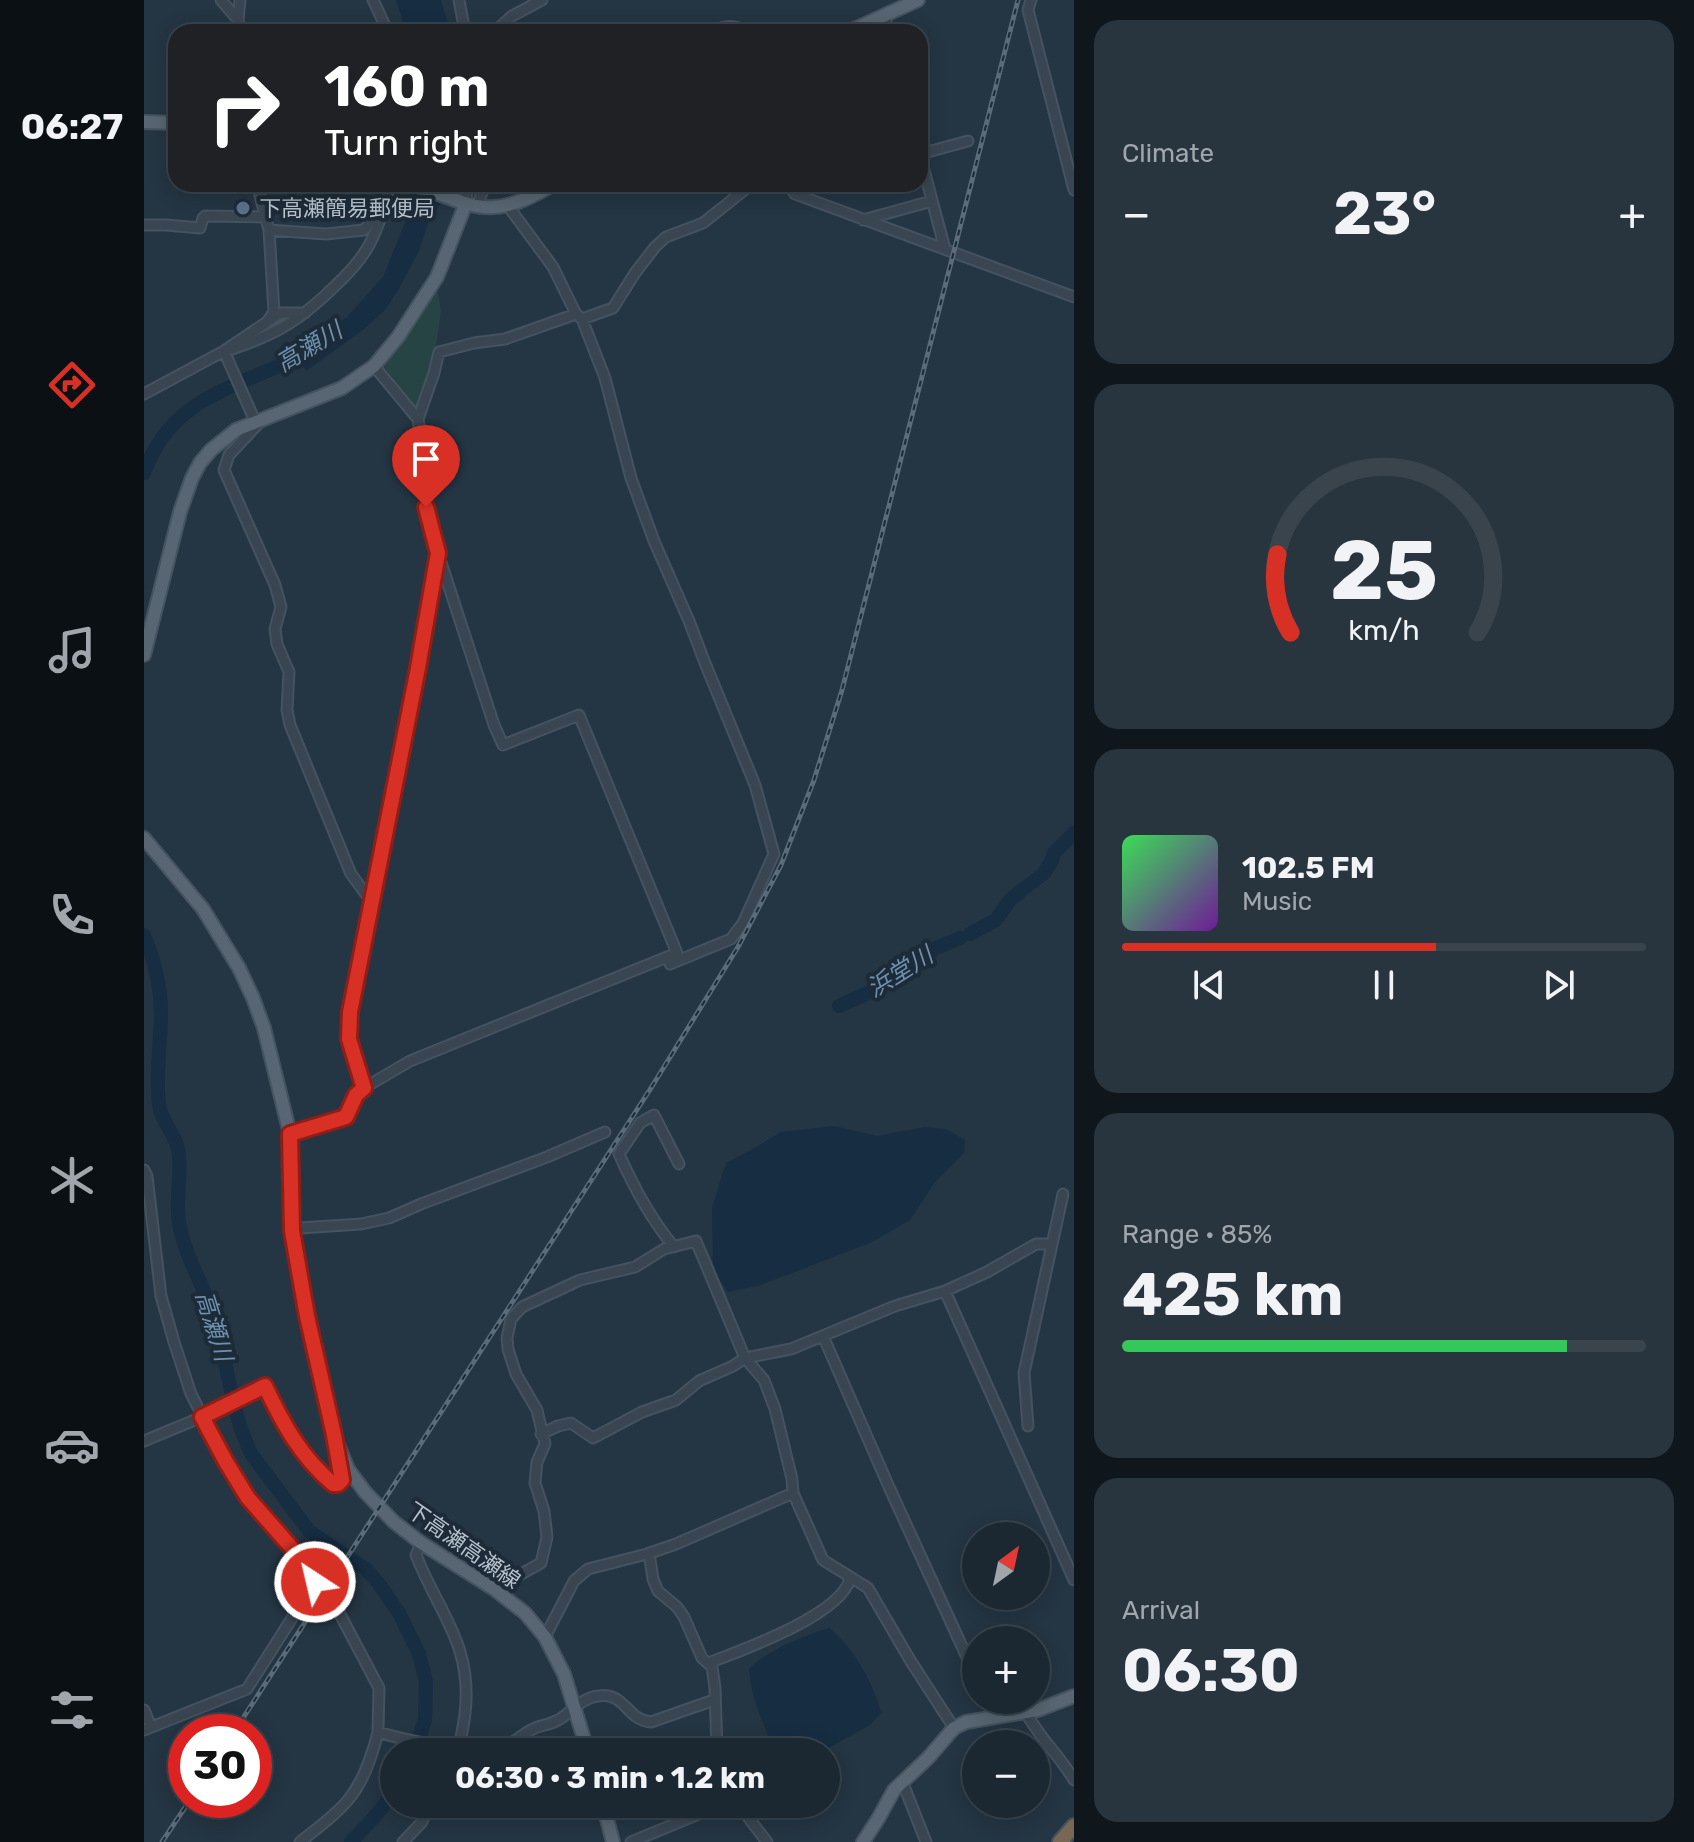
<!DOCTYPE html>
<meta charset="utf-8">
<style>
:root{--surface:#1b2832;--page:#28343e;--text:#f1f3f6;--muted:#a0a6ac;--line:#39444d;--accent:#d93025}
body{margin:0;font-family:Rubik,"Noto Sans JP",sans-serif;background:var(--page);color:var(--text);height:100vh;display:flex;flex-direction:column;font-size:30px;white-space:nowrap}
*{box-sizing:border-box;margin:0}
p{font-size:26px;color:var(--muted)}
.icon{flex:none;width:44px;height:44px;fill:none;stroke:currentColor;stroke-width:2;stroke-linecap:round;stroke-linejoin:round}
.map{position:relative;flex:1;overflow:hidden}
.panel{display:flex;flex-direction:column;gap:20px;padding:20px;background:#0f161c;width:620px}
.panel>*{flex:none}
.top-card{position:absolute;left:24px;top:24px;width:760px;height:168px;border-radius:24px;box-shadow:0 4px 20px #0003,0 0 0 2px var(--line);background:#202124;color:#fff;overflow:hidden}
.needle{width:52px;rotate:33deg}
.tools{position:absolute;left:818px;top:1522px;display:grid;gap:16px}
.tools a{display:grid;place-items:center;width:88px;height:88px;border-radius:50%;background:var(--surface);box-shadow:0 4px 20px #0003,0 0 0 2px var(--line);font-size:40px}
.speed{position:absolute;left:24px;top:1714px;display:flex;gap:16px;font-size:40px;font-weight:700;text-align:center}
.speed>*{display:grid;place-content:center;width:104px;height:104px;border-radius:50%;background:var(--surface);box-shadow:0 4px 20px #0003,0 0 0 2px var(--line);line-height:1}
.speed .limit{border:12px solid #d22;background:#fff;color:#111}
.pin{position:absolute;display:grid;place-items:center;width:68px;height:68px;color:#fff;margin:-82px -34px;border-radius:50% 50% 50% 0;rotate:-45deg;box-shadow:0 0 8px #0007}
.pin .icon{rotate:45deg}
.me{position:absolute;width:88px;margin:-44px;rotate:325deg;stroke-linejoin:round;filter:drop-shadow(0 0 6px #0008)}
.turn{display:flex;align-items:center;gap:28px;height:168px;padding:0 24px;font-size:36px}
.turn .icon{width:104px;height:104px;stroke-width:2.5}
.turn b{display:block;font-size:56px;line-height:68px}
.big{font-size:60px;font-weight:700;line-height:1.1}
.panel .tile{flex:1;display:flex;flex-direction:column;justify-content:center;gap:12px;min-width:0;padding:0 28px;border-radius:24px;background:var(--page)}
.panel .dial{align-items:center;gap:0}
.dial svg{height:208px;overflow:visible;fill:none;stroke:var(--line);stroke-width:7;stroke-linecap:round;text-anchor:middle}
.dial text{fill:var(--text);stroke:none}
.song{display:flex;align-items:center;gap:24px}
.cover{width:96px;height:96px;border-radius:12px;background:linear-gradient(135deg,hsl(130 70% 55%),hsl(280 70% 35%))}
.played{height:8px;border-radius:4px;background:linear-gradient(90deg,var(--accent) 60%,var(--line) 60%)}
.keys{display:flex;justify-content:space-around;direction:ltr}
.heat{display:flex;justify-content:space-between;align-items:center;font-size:44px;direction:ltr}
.charge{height:12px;border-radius:6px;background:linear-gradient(90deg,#34c759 85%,var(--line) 0)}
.trip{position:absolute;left:236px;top:1738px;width:460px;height:80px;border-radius:40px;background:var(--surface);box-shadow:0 4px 20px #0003,0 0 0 2px var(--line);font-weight:700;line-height:80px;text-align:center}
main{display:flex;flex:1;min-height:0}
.dock{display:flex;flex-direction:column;width:144px;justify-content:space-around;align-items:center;background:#0b1014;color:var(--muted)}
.dock .icon{width:56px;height:56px}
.dock .active{color:var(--accent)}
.dock b{font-size:36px;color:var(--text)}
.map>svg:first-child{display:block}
</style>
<main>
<nav class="dock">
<b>06:27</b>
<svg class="icon active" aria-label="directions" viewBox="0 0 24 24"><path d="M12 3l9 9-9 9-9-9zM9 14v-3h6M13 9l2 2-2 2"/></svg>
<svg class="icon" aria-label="music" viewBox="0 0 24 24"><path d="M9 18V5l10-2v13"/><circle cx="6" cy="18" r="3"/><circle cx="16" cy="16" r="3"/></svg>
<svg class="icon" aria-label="phone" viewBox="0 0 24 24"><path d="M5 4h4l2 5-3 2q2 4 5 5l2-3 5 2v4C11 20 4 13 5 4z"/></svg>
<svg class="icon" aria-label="climate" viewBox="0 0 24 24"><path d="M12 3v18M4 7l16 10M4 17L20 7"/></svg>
<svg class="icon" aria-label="car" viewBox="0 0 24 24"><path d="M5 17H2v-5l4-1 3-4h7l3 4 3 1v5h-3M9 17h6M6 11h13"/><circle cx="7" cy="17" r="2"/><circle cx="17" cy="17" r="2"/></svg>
<svg class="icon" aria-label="filters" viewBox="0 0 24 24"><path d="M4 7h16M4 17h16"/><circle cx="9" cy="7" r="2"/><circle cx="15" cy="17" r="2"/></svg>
</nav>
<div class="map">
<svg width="930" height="1842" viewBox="0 0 930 1842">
<rect width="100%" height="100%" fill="#243543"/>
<path fill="#264444" d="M293 287 297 311 291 353 272 412 237 362Z"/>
<path fill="#162d42" d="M252 0H297L306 32H262Z
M271 184H314L311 192 291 209 285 219 275 251 254 290 240 311 220 329 162 371 151 351 203 317 239 277 269 203Z
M690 1126 733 1136 781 1127 802 1129 821 1140 820 1153 791 1182 766 1220 728 1242 617 1285 584 1292 569 1270 568 1208 582 1163 607 1150 637 1132Z
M685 1628C711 1649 728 1681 737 1713L726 1725 677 1752H632C620 1727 607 1697 605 1669 625 1649 658 1637 685 1628Z"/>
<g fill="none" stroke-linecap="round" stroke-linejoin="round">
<path stroke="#162d42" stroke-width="14" d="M0 473C29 390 104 387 171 348
M882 887 900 873 907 862 910 853 930 833
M826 934 852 920 866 900 878 890
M0 935C10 960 17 985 17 1012 17 1043 11 1073 15 1104 16 1120 31 1133 34 1149 39 1172 30 1202 36 1228 42 1257 57 1281 67 1308 84 1356 85 1410 108 1455L165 1531 222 1569 235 1584 255 1613 275 1654 282 1681 281 1719 271 1752
M695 1006 737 987 790 949 816 938
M207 1842 234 1813 250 1791"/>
<g stroke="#45525f" stroke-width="13">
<path id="minor" d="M77 0 94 20 98 32
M229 0 244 32
M315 0 321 32
M887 0 884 10 930 190
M740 15 745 32
M94 20 96 0
M350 32 368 16 398 0
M565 32C577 28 590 22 601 32
M776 154 824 141
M776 155 801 249
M644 184 651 194 930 297
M322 203 323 184
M364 206 409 267 432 314 438 319 461 378 487 478 510 541 545 621 561 663 611 785 630 854 599 923 587 939 526 964
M336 208 335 201 341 184
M719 220 788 201
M0 225H22L56 228 59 218 61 216 123 217
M125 230 182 234 220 230 234 213
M438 319 469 308 491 273 511 247 522 237 559 223 608 184
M126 320 137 313H161
M88 349C133 334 158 319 192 285 207 271 221 256 229 237 237 220 242 201 247 184
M80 351 111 421 114 424 85 455 80 470 131 585 137 607 131 629 133 644 145 672 143 710 146 725 207 874 227 901
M0 394 80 351 123 322 130 312 125 230 113 184
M274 419 290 373 295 352 330 343 361 339 432 314
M220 1088 205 1039 206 1012 274 668 294 556
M146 1134 202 1117 212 1095 220 1088 266 1061 533 953 435 715 359 745 350 725 294 553 282 507 283 477 274 419 230 366
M148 1231 156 1228 217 1224 245 1218 277 1204 403 1157 461 1132
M530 1247C506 1218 490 1188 475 1154L496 1123 510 1115 535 1164
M801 1291 930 1580
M679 1336 745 1487 832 1677
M884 1426 880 1373 919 1194
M397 1434 414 1426 427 1423 449 1438 498 1412 532 1400 555 1381 589 1366 601 1358 647 1349 751 1306 801 1291 843 1272 892 1244H908
M0 1441 58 1417 121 1386C139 1424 157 1458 189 1484H194L198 1480V1475L192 1452
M277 1543 272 1555C295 1614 329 1644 321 1714 319 1726 318 1739 313 1750
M505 1553 509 1579 514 1591 533 1607 540 1617 558 1658 568 1667 571 1688 573 1752
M350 1589 397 1563 403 1537 400 1511 391 1483 393 1462 401 1444 393 1410 372 1374 364 1349 363 1338 367 1319 378 1307 436 1280 491 1267 520 1249 552 1241 601 1358 620 1380 631 1409 648 1479 649 1493 679 1560 724 1588 766 1660 810 1728
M164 1594 190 1603 235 1688 234 1732
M401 1637 430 1581 444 1569 503 1554 532 1544 649 1493
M568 1667 567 1662C601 1649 696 1615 706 1579L704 1576
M0 1710 7 1727
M881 1711C894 1736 916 1756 930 1780
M0 1730 103 1689 171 1582 147 1547 104 1498 82 1462 47 1394 30 1342 17 1296 3 1176 0 1170
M758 1781 782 1842
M594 1804 623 1842
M156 1842C172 1829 191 1816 204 1800 220 1781 228 1756 234 1732 259 1740 333 1755 357 1748 368 1745 378 1734 389 1729 396 1725 405 1725 412 1721 427 1714 436 1698 454 1696 482 1692 482 1720 507 1722L570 1700
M259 1842 278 1822 286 1804
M487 1842 579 1804"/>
</g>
<g stroke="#45525f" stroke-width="16">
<path id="major" d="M704 32 774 0
M0 122 32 123
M268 184C332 207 347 222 410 184
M0 655 36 512 48 478 56 463 67 450 92 430 198 388 230 366 254 337 293 277 322 203
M0 838 59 909 95 968 109 998 120 1028 146 1134 148 1231 163 1316 190 1435 204 1469 221 1492 250 1522 277 1543 350 1589 381 1613 401 1637 420 1674 444 1752
M459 1804 469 1842
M719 1842 734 1819 750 1790 784 1758 810 1728 822 1722 894 1710 930 1696"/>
</g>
<g stroke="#43515d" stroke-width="18">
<path id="highway" d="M916 1842 930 1826"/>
</g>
<use href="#minor" stroke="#394652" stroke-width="9"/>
<use href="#major" stroke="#576672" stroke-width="12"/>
<use href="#highway" stroke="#796755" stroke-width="14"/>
<g stroke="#5a6b7a" stroke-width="5">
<path id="rail" d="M90 1732 507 1088 594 947 637 865 670 780 698 690 874 0
M18 1842 46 1800"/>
</g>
<use href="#rail" stroke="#1d2b38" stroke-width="2" stroke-dasharray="6" stroke-linecap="butt"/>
</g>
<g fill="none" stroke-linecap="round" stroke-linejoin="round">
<g stroke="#8d1f18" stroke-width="20">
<path id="route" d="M171 1582 147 1547 104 1498 82 1462 58 1417 121 1386C139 1424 157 1457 189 1484H194L198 1480 190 1435 163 1316 148 1231 146 1134 202 1117 212 1095 220 1088 205 1039 206 1012 274 668 294 553 282 507"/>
</g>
<use href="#route" stroke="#d93025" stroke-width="14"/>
</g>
<circle fill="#5c6f8a" stroke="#1d2b38" stroke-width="3" cx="99" cy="208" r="8"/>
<g text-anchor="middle" stroke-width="8" stroke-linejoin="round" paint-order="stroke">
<g font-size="22" fill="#b6c1cc" stroke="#1d2b38" text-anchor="start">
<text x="115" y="216">下高瀬簡易郵便局</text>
</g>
<g font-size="22" fill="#b6c1cc" stroke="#1d2b38">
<text transform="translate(320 1545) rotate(35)" y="8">下高瀬高瀬線</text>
</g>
<g font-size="24" font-style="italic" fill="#6d90ae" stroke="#1d2b38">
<text transform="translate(165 347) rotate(-31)" y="8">高瀬川</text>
<text transform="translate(756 972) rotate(-32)" y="8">浜堂川</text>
<text transform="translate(70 1326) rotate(73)" y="8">高瀬川</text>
</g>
</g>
</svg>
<div class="tools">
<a><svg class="needle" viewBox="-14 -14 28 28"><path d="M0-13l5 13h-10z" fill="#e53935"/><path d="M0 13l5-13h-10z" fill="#a0a6ac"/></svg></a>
<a>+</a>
<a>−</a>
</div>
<div class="speed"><div class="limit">30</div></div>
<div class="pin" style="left:282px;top:507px;background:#d93025"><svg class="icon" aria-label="arrive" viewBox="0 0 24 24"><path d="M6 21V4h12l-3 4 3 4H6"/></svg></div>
<svg class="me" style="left:171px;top:1582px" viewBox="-20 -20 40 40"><circle r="17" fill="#d93025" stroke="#fff" stroke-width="3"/><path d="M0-11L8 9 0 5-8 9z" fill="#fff"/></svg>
<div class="trip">06:30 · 3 min · 1.2 km</div>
<div class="top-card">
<div class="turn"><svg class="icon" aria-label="right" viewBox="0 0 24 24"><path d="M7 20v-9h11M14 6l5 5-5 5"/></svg><div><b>160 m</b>Turn right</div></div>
</div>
</div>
<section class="panel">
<div class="tile"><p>Climate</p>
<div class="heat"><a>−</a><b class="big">23°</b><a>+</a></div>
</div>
<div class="tile dial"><svg viewBox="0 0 100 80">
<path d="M14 69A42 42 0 1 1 86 69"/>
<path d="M14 69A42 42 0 0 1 9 39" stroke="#d93025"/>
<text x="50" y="56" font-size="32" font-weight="700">25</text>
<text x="50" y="72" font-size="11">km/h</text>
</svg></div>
<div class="tile">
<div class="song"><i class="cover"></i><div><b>102.5 FM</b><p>Music</p></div></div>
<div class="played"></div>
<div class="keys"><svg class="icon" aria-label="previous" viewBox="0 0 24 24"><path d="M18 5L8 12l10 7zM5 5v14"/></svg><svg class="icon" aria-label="pause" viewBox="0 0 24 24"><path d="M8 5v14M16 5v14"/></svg><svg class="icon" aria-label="next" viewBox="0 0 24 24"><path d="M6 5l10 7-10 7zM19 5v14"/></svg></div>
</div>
<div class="tile"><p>Range · 85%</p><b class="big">425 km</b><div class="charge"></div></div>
<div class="tile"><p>Arrival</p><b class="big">06:30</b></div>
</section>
</main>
